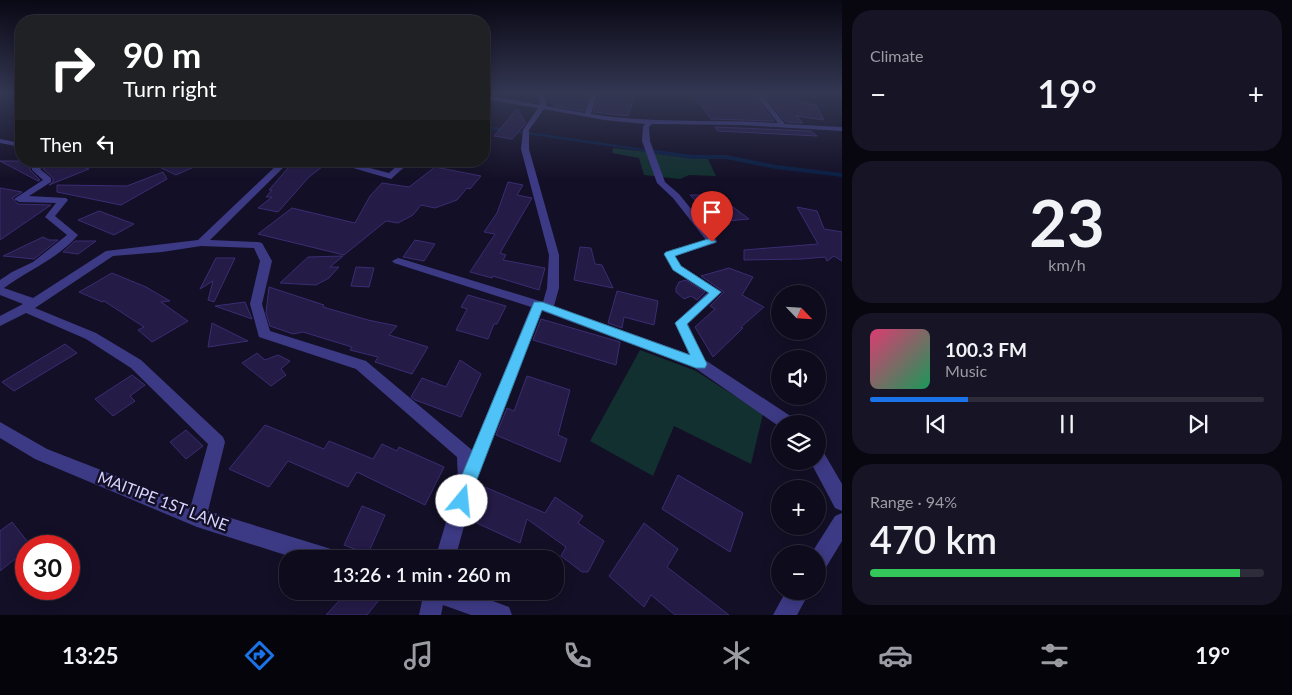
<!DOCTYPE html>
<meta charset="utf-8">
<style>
:root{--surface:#0e0b1c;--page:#171425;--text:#f1f3f6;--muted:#9b9ba3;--line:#2e2b3b;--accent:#1a73e8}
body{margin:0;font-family:Lato,sans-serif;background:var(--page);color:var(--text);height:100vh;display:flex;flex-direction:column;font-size:19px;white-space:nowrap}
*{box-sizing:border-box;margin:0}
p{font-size:16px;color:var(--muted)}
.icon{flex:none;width:28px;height:28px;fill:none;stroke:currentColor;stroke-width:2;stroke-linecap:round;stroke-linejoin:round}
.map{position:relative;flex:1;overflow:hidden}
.drawer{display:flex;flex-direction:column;gap:10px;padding:10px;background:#08060f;width:450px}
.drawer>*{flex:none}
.hud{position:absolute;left:15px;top:15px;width:475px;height:152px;border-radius:20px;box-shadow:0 2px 12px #0003,0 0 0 1px var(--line);background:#202124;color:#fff;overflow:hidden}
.needle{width:32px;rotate:115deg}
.fabs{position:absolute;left:771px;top:285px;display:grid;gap:10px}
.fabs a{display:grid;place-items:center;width:55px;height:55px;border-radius:50%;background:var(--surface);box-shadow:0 2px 12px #0003,0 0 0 1px var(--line);font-size:25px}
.speed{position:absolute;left:15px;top:535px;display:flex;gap:10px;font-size:25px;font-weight:700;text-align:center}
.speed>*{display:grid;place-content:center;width:65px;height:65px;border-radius:50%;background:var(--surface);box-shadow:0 2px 12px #0003,0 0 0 1px var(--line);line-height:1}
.speed .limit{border:8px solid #d22;background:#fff;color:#111}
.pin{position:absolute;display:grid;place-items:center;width:42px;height:42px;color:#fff;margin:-51px -21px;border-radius:50% 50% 50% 0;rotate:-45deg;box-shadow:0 0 5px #0007}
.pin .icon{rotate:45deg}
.me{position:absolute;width:55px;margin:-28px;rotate:17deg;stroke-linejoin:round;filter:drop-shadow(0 0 4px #0008)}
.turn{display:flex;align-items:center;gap:18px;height:105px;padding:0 25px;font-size:22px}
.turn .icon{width:65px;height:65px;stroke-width:2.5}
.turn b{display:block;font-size:35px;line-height:42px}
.then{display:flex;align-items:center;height:48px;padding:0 25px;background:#0003;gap:10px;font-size:19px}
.big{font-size:38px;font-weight:600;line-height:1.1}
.drawer .card{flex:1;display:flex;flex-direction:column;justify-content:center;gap:8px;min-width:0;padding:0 18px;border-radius:20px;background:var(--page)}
.drawer .dial{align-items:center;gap:0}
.dial b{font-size:65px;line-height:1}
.song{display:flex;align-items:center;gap:15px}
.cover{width:60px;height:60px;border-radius:8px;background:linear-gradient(135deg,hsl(340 70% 55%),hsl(150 70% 35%))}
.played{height:5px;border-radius:2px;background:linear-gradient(90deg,var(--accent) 25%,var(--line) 25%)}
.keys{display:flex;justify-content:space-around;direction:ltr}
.heat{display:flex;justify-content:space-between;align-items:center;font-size:28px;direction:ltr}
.charge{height:8px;border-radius:4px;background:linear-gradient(90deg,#34c759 94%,var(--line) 0)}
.trip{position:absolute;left:279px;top:550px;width:285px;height:50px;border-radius:20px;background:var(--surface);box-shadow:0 2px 12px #0003,0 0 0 1px var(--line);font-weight:600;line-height:50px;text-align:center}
.dock{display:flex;height:80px;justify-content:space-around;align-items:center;background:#06040b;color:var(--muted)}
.dock .icon{width:35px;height:35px}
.dock .selected{color:var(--accent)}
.dock b{font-size:22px;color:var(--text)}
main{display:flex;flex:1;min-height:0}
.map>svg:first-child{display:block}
</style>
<main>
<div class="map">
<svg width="842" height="615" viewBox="0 0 842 615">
<rect width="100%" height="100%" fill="#130f26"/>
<path fill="#12302f" d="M613 148 708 159 716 176 689 175 680 179 644 175 639 158 612 153Z
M640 350 696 371 763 414 751 464 674 426 653 476 590 441Z"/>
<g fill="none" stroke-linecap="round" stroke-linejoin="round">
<path stroke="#0a1f44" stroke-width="2.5" d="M484 127 505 130
M513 131 657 152"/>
<path stroke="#0a1f44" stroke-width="4" d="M649 151 693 157H726L776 167 842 175"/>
</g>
<path fill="#241b47" stroke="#3b2d73" d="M574 94H589L584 111 554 106 549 97H574Z
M599 94H635L628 116 593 112Z
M692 94H753L774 121 711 119Z
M763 94H791L794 101 816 105 824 120 796 116 803 123 786 122Z
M517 109 526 123 512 139 494 136Z
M715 127 811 131 817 136 718 131Z
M0 161H38L31 164 30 170 40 180 38 181Z
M56 161H64L89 169 49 185 53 182V178L43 169Z
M147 161H207L176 175Z
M294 161 322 167 309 177 278 212 258 208 272 197H266L272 190H269Z
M435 167 481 176 470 189 467 188 457 200 435 208 421 205 413 215 398 223 386 221 344 255 258 234 292 208 355 223 370 196 382 183 409 187Z
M163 172 167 179 121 205 57 192V185L127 186Z
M508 182 523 185 517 195 532 198 500 253 506 255 503 260 545 268 539 290 493 276 492 278 470 272 495 234 484 232 497 213Z
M0 188 22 192 12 198 18 204 51 205 0 240Z
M690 195H717L749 219 716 222Z
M797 207 817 211 824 229 842 232V261L834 256 827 261 825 257 802 259 744 260V250L818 244Z
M99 211 134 224 114 235 78 220Z
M43 237 49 240H58L34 259 3 256Z
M415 240 435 244 424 261 403 257Z
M75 241H96L78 254 63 252Z
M580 247 591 248 595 264 602 265 613 288 574 280Z
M343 256 330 267H339L329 278 316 285 280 283 308 257Z
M216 258H235L214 302 208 300 213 281 200 289Z
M356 267 374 268 369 287 351 286Z
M729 268 753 277 742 295 764 307 741 327 743 328 713 357 695 327 715 309 710 306 724 292 701 276Z
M112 273 146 287 170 301 161 302 188 321 152 342 138 330 144 327 104 301 102 302 79 292Z
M686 280 705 292 697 300 691 296 684 299 676 292V288L679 282Z
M269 287 324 305 323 307 368 320 397 326 389 335 428 347 412 374 375 362 378 357 350 350 352 347 303 332 293 334 270 326 266 313Z
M617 291 658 301 654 325 624 317 622 328 608 323Z
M468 295 506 306 497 324H494L488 339 456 330 467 309 461 307Z
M245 302 252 319 215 306Z
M541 319 620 342 616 365 533 340Z
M212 323 248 341 208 347Z
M65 344 77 353 14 391 2 382Z
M257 353 265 360 278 355 290 361 281 369 286 375 271 386 242 363Z
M460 360 481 374 461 417 415 400 411 397 422 378 446 387Z
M132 375 145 385 130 396 135 401 113 416 95 399Z
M527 376 570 390 558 435 567 439 560 462 496 435 507 408 514 411Z
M265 425 324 449 329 441 373 459 382 444 397 451 399 447 444 467 425 505 357 472 348 487 288 461 269 487 229 469Z
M186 430 203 446 186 459 170 442Z
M678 475 743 513 730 552 662 509Z
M478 484 545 513 555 497 583 516 578 523 604 541 588 572H582L561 556 566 547 527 519 520 543 468 519Z
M362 506 385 515 368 554 344 545Z
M12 522 31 546H26V550L0 571V531Z
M644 523 678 549 667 567 729 615H675L651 595 644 607 609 576Z
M348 591H371L379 600 367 615H326Z"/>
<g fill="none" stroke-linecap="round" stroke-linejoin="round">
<path fill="#3d3a85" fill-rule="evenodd" d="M538 94H544L546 106 585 113 591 94H597L591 114C652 124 716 119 778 123L755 94H761L785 124 842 127V131L741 125 652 124 649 127 650 141 665 182 679 194 717 241 716 243 675 256 681 266 722 292 688 324 705 360 795 419 797 424H780V427L695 368 542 311 476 483 455 559H435L458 482 457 457 356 369 259 337 250 304 260 261 254 248 201 246 162 252 113 256 35 308 96 333 141 360 223 437 225 442 208 511 331 549 338 552 341 559H298L197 527 35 459 0 438V422L47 449 191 505 208 444 131 368 86 339 26 313 0 326V316L23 304 0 295V280L12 272 33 262 67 235 45 217 56 203 19 202 14 199 43 180 32 170V166L43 161H54L40 169 51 178V182L29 196 66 198 68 200 55 216 78 235C58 259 28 270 4 288L33 298 106 251 198 240 281 161H290L210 240 258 242 262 243 272 261 262 304 270 331 366 361 472 450 531 307 394 263 392 261 398 258 402 259 543 302 547 288 549 255 521 149 523 130 538 108 484 99V95L540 105ZM544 109 604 120 645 124 643 127 642 141 657 183 673 198 706 240 665 252 664 254 673 270 708 292 675 323 689 354 554 306 559 288V255L529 149V130Z
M0 139 21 143V147L0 143Z
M329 161H343L389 173 402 161H411L391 179Z
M818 451 824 453 842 484V511L835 508 810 461H818Z
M842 513V541L825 569 818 572V554H811L835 516Z
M424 591H466L509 607 512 615H471L443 605 441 615H419Z
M786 591H810L797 615H773Z"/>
</g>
<linearGradient id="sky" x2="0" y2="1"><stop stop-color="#0a0815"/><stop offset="0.52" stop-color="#333752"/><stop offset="1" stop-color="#333752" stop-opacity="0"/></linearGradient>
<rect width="842" height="180" fill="url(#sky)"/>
<path fill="#4fc3f7" stroke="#337fa1" d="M708 239H712L716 242 675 256 681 266 721 292 687 324 707 364 705 368H696L542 310 476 482 468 507 462 509 456 507 453 501 459 482 534 302H542L690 355 675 323 709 293 673 270 664 254 666 252Z"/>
<g text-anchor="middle" stroke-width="5" stroke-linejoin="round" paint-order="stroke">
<g font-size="16" fill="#d9d4ff" stroke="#130f26">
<text transform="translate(163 501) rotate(21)" y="6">MAITIPE 1ST LANE</text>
</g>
</g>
</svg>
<div class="fabs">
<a><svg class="needle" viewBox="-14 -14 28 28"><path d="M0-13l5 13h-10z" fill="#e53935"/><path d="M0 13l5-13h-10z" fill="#9b9ba3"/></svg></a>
<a><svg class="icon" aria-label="sound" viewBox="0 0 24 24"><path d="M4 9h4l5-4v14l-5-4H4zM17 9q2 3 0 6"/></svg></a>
<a><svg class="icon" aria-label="layers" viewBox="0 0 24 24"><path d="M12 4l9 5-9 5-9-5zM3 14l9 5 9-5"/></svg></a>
<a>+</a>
<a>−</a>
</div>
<div class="speed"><div class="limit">30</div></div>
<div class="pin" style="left:712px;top:242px;background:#d93025"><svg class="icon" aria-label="arrive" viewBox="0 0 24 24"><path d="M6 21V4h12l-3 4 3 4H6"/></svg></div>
<svg class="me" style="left:462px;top:501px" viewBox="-20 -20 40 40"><circle r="19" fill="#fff"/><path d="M0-13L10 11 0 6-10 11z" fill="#4fc3f7"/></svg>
<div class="trip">13:26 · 1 min · 260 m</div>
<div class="hud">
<div class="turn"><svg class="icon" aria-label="right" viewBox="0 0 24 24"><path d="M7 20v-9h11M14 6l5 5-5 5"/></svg><div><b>90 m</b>Turn right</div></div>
<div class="then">Then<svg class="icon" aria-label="left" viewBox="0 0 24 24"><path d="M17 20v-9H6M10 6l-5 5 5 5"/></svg></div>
</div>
</div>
<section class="drawer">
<div class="card"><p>Climate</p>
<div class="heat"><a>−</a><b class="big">19°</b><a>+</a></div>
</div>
<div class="card dial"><b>23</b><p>km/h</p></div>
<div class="card">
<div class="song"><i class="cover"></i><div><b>100.3 FM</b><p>Music</p></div></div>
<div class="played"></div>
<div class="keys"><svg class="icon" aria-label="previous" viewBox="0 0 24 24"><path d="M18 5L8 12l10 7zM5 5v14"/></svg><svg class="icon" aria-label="pause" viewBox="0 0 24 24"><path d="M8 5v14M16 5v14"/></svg><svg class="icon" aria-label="next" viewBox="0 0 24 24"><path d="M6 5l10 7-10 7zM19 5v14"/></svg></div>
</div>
<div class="card"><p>Range · 94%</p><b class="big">470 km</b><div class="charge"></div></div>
</section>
</main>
<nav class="dock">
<b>13:25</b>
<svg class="icon selected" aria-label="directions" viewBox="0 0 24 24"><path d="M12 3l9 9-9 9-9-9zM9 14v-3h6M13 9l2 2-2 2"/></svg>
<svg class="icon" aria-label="music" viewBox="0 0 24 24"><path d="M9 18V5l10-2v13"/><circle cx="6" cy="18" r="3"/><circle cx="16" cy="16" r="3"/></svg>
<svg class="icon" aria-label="phone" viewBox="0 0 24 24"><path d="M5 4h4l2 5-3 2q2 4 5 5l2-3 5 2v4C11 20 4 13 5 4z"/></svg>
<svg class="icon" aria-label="climate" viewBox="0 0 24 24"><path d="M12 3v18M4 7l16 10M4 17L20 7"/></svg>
<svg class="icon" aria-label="car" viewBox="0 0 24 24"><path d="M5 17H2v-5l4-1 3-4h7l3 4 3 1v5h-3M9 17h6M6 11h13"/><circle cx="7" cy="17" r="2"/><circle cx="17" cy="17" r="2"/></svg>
<svg class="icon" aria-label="filters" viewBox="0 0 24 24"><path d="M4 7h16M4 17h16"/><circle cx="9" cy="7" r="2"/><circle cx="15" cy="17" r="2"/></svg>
<b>19°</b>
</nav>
